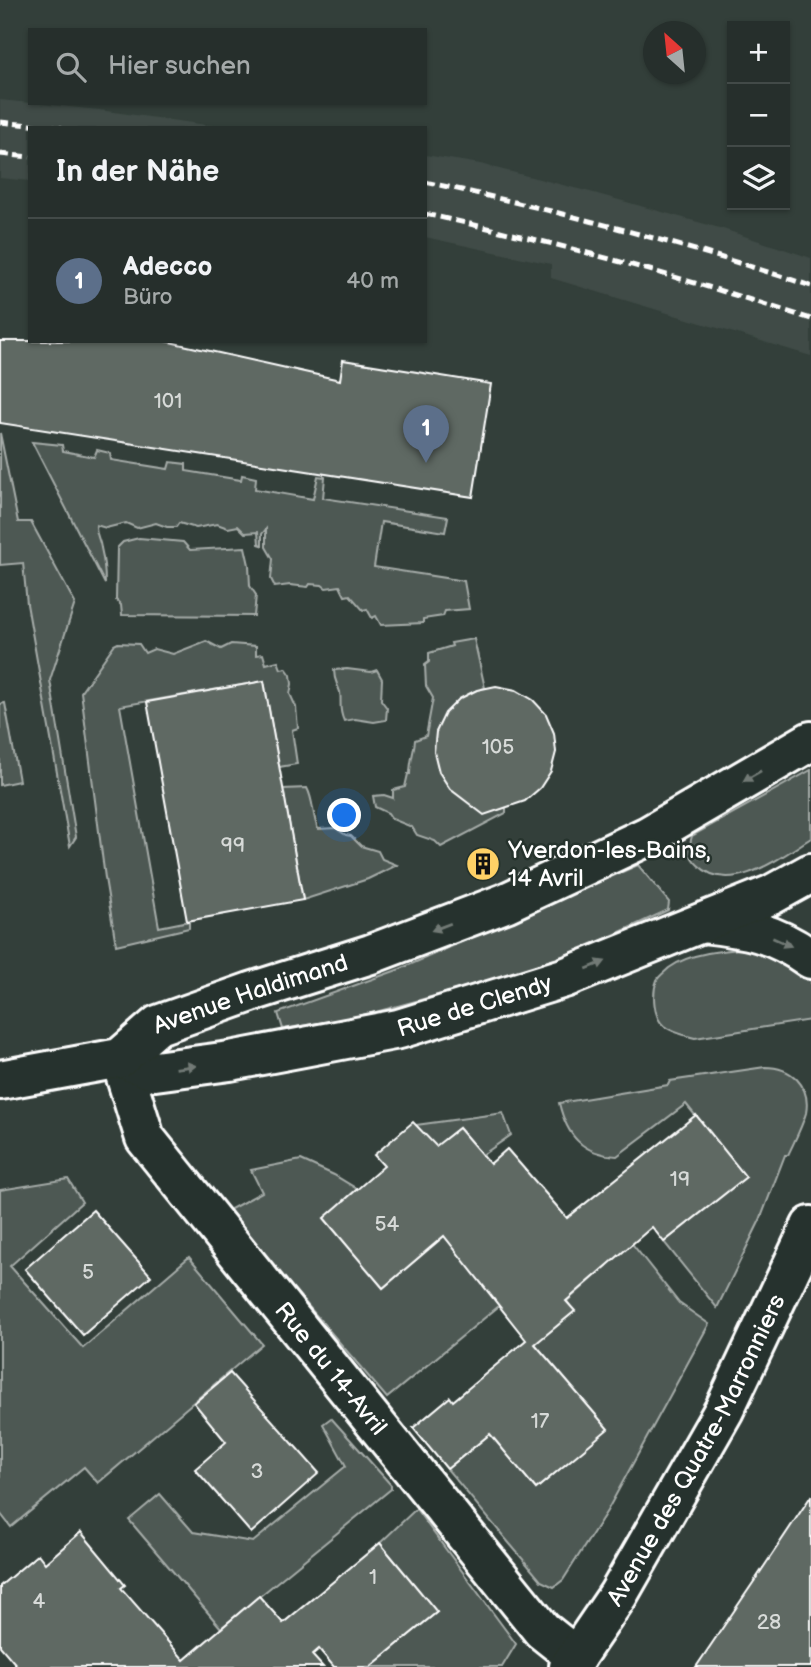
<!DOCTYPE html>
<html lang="de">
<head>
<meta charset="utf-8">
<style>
	:root { --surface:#262f2c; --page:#2e3734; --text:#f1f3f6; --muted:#a4a9a9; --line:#424a48; --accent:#ffd166 }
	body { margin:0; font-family:"Balsamiq Sans",sans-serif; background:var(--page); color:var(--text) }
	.controls { position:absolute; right:21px; top:21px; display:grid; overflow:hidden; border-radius:0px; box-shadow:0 2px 5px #0004 }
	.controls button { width:63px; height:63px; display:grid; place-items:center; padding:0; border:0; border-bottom:2px solid var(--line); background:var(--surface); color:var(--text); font:35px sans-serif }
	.compass { position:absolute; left:643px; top:21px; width:63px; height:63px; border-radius:50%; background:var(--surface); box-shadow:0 2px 5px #0004; rotate:333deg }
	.you { position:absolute; left:345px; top:816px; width:24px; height:24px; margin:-18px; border:5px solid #fff; border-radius:50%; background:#1a73e8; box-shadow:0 0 0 10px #1a73e833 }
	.badge { display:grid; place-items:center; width:46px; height:46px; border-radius:50%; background:var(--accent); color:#fff; font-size:23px; font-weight:700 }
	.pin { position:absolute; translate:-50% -58px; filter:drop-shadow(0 2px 4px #0008) }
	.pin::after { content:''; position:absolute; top:37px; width:24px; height:21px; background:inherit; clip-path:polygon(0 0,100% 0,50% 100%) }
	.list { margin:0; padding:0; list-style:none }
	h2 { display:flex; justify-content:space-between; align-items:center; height:91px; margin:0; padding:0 28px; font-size:30px }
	h2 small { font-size:23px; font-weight:400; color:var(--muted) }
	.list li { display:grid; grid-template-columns:46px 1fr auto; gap:21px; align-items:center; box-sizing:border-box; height:126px; padding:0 28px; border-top:2px solid var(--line) }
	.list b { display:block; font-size:26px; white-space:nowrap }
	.list p { margin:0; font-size:23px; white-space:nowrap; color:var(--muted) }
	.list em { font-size:23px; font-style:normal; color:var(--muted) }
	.icon { flex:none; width:38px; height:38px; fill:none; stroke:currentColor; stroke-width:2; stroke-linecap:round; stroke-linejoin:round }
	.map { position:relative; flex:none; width:811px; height:1667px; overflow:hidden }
	.search { position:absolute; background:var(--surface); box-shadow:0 2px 5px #0004; left:28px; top:28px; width:399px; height:77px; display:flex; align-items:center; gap:18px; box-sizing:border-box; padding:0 24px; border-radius:0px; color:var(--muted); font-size:26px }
	.panel { position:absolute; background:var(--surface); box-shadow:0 2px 5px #0004; left:28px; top:126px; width:399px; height:217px; border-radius:0px }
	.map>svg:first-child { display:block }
	.built { fill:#404c47 }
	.green { fill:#4d5853; stroke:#a6aca9; stroke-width:2 }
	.building { fill:#5f6964; stroke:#fff; stroke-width:2 }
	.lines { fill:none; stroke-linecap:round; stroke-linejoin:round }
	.minor-casing { stroke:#fff; stroke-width:44 }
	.tertiary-casing { stroke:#fff; stroke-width:44 }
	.secondary-casing { stroke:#fff; stroke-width:44 }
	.minor { stroke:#26332d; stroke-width:38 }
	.tertiary { stroke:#26332d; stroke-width:38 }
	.secondary { stroke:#26332d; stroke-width:38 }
	.rail { stroke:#fff; stroke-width:5; stroke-dasharray:10 5; stroke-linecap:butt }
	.oneway { fill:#727a76 }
	.labels { text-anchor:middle; stroke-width:5; stroke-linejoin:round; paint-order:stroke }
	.number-label { font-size:21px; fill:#d7dad8 }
	.poi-label { font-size:24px; fill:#fff; stroke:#26332d; text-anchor:start }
	.street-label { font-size:24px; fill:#fff; stroke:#26332d }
</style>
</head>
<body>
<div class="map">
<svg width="811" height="1667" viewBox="0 0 811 1667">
	<rect width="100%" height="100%" fill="#333f3a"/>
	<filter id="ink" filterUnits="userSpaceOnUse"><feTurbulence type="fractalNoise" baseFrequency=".0143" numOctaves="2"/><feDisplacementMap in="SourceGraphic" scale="14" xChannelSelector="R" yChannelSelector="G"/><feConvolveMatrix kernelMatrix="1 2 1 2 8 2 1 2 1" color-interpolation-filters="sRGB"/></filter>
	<g filter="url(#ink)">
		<g class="built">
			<polygon points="0,100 99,110 228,128 30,128 30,181 0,178"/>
			<polygon points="425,155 480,164 594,193 723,229 811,258 811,356 551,278 551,264 425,237"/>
		</g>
		<g class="green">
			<polygon points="0,433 18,522 31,522 75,603 50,680 76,837 70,846 27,604 23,563 0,565"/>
			<path d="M32,442L62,445L63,451L94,457L97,450L110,453L111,460L168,469L170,462L186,464V471L241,480L242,475L256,478L255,489L313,499L318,476L325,477L323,498L448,517L445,532L381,522L374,567L464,581L469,609L445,611L443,616L423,619V623L381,625L376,616L372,618L367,609L363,610L350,595L345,596L340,586L326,588L322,585L310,584L308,587L290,585L275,587L271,579L273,559L266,547V529L262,534V545L259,544L258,532L245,533L238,526L228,528L217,524L196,528L179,523L176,527H167L156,523L137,528L126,523L106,528L96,525C95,534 100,539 101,548C104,560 105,572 105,584Z"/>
			<polygon points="139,538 183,542 190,550 245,547 249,565 250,586 256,595 254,616 122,615 121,605 116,600 117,548 123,542"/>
			<path d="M474,639L485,688C459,694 447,709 436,732L506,807V813L441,847L435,841L417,835L412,827L392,819L388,813L375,807L373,796L384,795L393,798V790L405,787L408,774H410C410,761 414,752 415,740L426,736L433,698L426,686L425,665L429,662V653L452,646L451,643Z"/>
			<polygon points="206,641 221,649 231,644 256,646 256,655 263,654 266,664 278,661 281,669 286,668 291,675 292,684 290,694 296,707 298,728 292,730 297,764 279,767 264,681 120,706 159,927 189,921 189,928 116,945 105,878 81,692 114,645 118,643 139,644 145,653 154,649 173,654"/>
			<path d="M347,669L371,672L377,670L382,679L381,700L387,708L386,720L374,722L355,719L344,721C338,708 342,704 340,692C337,683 334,681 334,670Z"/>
			<polygon points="5,703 19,781 0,785 0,704"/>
			<path d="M811,770V838C781,857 730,897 698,865C688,856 688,848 692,836Z"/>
			<path d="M307,788C314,801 312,815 318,829L335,828L346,835L351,836L361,846L378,851L382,859L397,865L368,879L303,900L283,789Z"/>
			<polygon points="638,865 669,902 668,910 570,955 504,977 361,1016 283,1029 278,1013 400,969"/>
			<path d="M754,948L811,977V1020L695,1038C684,1035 673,1033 664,1026C653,1017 652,993 657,980C659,976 666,971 669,968C691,952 727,950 754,948Z"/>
			<path d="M765,1067C791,1067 811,1085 806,1113C802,1127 794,1142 788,1155H785L760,1220L717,1308L664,1242L745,1177L686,1104L617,1156C582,1154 567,1136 559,1103L668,1085L670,1081Z"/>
			<polygon points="503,1113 511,1135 478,1158 471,1142 459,1128 445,1139 446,1160 416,1125"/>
			<polygon points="301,1160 334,1175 357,1189 324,1218 383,1288 450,1231 499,1306 387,1398 227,1211 262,1192 251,1170"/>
			<polygon points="68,1179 82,1202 10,1266 83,1348 189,1257 262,1344 98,1483 84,1467 11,1527 0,1513 0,1190"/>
			<polygon points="622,1231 679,1303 709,1324 607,1511 563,1580 554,1587 541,1581 447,1469 490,1434 536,1489 607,1429 535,1344 574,1312 567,1301 607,1266"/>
			<polygon points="331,1418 391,1485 391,1489 221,1628 129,1520 160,1494 193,1532 253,1542 346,1466 323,1424"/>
			<polygon points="416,1509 516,1644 502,1667 370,1667 437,1612 380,1543"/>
		</g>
		<g class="building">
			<polygon points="0,341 165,341 340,380 343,360 491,384 473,497 0,423"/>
			<polygon points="264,681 303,900 187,921 147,702"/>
			<polygon points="496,686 516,690 533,700 546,714 554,733 556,752 551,771 540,788 525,801 484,815 450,789 439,772 434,752 436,732 445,713 459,699 477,690"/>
			<polygon points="696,1115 746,1177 664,1242 652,1227 566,1301 575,1311 535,1344 608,1429 536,1489 490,1434 447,1469 413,1428 450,1397 453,1401 526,1340 444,1236 383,1288 324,1218 384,1166 374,1155 413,1122 436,1146 459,1128 490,1164 507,1149 567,1218"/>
			<polygon points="93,1210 151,1276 83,1335 25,1269"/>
			<polygon points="230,1373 319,1473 251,1533 195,1469 226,1442 194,1403"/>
			<polygon points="811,1496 811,1667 696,1667 757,1577"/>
			<polygon points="81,1532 125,1585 121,1588 184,1660 259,1596 283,1623 380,1543 437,1612 370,1667 334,1667 319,1649 312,1655 323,1667 18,1667 0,1646 0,1586 38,1554 45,1563"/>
		</g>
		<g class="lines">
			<g class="minor-casing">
				<g id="minor">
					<path id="s1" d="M120,1058L145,1138L542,1630L576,1657"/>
				</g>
			</g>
			<g class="tertiary-casing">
				<g id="tertiary">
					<path d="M702,923C748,928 773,932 811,959"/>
					<path id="s2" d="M569,1667L618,1595L724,1410L811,1226"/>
				</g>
			</g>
			<g class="secondary-casing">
				<g id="secondary">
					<path id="s3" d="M120,1058L155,1071L230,1061L399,1029L564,978L771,895L811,873"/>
					<path id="s4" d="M0,1080L120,1058L158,1025L251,992L371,954L505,903L648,836L811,741"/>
				</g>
			</g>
			<use href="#minor" class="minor"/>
			<use href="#tertiary" class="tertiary"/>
			<use href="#secondary" class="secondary"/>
			<g class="rail">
				<polyline points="0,122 62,128"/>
				<polyline points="0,154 30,157"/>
				<path d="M425,182C556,210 684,244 811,286"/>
				<path d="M425,214C556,242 684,278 811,319"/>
			</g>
		</g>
		<defs><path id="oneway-solid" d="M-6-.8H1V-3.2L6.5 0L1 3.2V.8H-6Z" transform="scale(1.75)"/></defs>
		<g class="oneway">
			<use href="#oneway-solid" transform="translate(752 776) rotate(150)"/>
			<use href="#oneway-solid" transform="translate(441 927) rotate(159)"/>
			<use href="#oneway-solid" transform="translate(782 942) rotate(24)"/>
			<use href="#oneway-solid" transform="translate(596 965) rotate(-22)"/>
			<use href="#oneway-solid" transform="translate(186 1067) rotate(-8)"/>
		</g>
	</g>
	<defs>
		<g id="building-disc" transform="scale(1.75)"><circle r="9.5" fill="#ffd166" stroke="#26332d"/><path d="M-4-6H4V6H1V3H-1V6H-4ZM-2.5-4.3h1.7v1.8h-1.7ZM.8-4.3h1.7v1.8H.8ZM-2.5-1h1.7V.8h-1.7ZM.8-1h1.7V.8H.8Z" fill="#111"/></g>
	</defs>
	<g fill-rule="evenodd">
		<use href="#building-disc" x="483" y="864"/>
	</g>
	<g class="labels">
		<g class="number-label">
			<text x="168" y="408">101</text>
			<text x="498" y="754">105</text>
			<text x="233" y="852">99</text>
			<text x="680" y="1186">19</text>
			<text x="387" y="1231">54</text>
			<text x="88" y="1279">5</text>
			<text x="540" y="1428">17</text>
			<text x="257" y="1478">3</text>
			<text x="373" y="1584">1</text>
			<text x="39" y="1608">4</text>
			<text x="769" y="1629">28</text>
		</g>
		<g class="poi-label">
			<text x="508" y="858">Yverdon-les-Bains,<tspan x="508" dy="28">14 Avril</tspan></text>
		</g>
		<g class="street-label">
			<text dy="8" stroke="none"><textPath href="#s4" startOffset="270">Avenue Haldimand</textPath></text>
			<text dy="8" stroke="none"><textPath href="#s3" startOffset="364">Rue de Clendy</textPath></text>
			<text dy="8" stroke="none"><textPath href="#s1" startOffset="380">Rue du 14-Avril</textPath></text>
			<text dy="8" stroke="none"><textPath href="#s2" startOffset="252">Avenue des Quatre-Marronniers</textPath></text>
		</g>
	</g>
</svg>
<div class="controls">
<button>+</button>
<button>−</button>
<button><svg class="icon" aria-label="layers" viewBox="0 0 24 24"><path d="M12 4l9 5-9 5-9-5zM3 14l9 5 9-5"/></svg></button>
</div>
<svg class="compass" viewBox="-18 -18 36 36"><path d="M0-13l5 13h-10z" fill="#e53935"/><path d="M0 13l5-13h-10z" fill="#a4a9a9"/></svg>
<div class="you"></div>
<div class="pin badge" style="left:426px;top:463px;background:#5c6f8a">1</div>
<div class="search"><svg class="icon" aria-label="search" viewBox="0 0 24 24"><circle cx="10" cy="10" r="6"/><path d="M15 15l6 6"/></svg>Hier suchen</div>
<section class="panel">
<h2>In der Nähe<small></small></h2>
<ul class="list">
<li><span class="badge" style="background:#5c6f8a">1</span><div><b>Adecco</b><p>Büro</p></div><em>40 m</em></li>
</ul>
</section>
</div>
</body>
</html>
